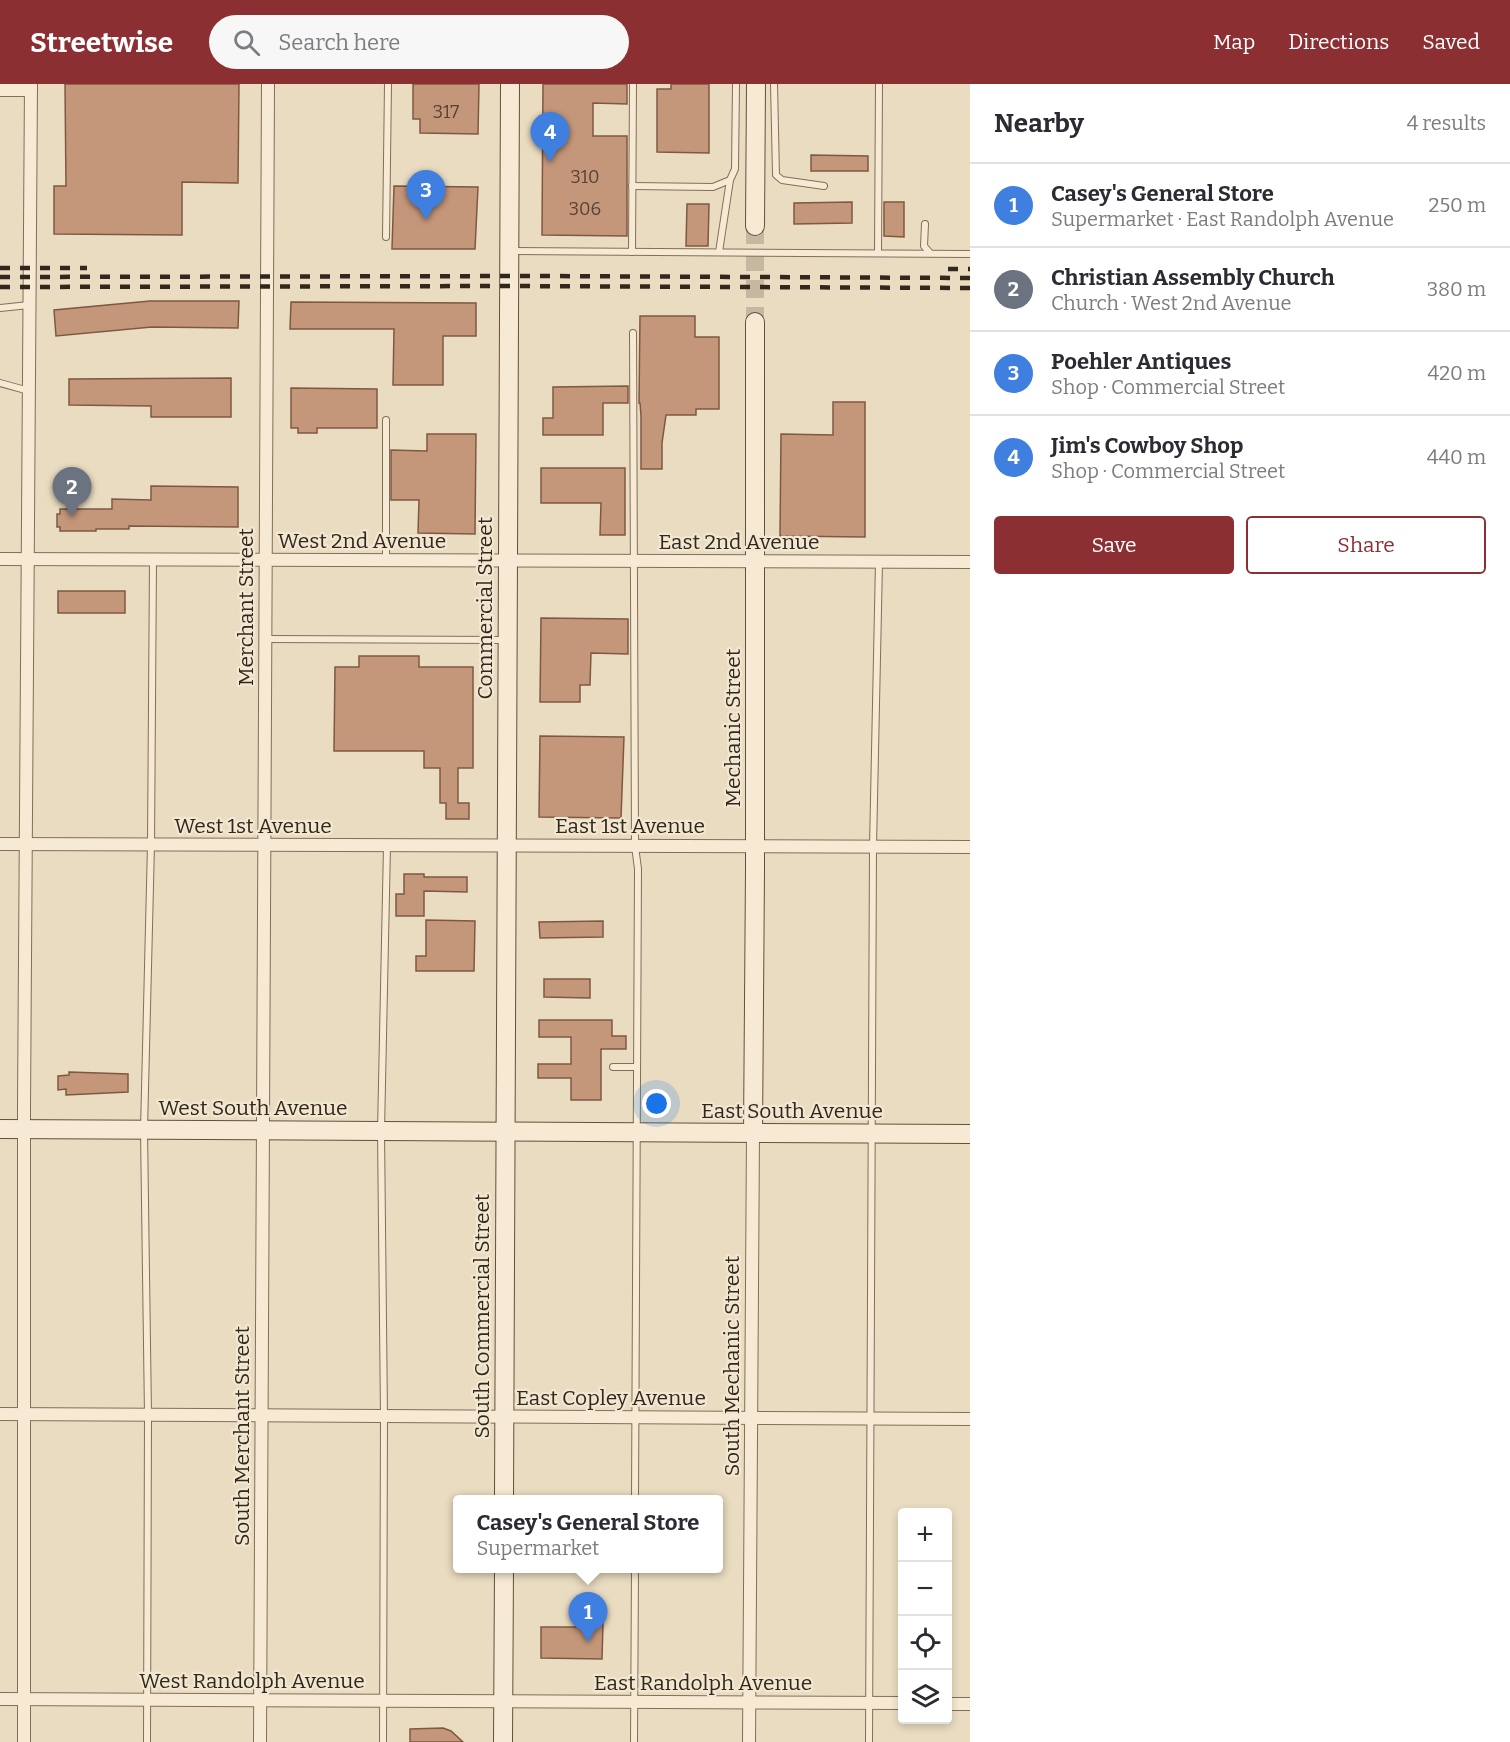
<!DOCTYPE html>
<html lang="en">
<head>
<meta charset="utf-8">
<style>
	:root { --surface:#fff; --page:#f7f7f7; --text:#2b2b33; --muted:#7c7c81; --line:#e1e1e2; --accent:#8c2f33 }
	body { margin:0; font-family:Bitter,serif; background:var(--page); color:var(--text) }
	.controls { position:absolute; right:18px; bottom:18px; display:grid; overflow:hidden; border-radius:6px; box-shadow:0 3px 9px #0003 }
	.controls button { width:54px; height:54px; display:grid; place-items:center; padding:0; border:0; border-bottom:2px solid var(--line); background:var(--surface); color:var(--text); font:30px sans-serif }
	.you { position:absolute; left:657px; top:1020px; width:21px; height:21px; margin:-15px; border:4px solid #fff; border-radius:50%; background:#1a73e8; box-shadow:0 0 0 9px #1a73e833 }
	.badge { display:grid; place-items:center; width:39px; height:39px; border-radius:50%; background:var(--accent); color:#fff; font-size:20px; font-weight:700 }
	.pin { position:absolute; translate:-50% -50px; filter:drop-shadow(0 2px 3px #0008) }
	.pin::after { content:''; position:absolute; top:32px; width:21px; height:18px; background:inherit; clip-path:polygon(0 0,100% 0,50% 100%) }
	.popup { position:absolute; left:453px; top:1411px; width:270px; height:78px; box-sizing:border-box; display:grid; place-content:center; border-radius:6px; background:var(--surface); filter:drop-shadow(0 2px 4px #0005); font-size:20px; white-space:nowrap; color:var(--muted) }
	.popup b { font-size:22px; color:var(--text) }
	.popup::after { content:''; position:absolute; left:50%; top:100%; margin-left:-12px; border:12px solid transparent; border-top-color:var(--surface) }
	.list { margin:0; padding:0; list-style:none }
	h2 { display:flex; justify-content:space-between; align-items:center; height:78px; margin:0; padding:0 24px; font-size:26px }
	h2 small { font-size:20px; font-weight:400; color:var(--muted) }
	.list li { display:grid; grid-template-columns:39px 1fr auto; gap:18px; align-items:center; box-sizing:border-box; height:84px; padding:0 24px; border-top:2px solid var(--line) }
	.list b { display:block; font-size:22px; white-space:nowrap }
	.list p { margin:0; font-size:20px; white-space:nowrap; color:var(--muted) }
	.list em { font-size:20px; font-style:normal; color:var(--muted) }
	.actions { display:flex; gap:12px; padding:18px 24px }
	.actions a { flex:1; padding:14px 0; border:2px solid var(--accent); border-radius:6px; text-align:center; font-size:21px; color:var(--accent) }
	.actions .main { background:var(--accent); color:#fff }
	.icon { flex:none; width:33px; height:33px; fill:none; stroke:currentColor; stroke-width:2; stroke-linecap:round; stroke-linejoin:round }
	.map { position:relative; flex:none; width:970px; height:1658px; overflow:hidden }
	header { display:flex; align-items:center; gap:36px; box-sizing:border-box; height:84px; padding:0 30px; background:var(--accent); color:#fff }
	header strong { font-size:28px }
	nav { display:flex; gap:33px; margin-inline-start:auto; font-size:21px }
	.search { width:420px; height:54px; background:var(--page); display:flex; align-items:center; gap:15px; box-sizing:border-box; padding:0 21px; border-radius:33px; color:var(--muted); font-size:22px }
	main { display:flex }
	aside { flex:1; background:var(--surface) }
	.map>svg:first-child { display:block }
	.building { fill:#c5977a; stroke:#7f5842; stroke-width:1.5 }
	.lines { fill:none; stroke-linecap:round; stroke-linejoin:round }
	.secondary-tunnel { stroke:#c5b8a0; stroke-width:18; stroke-dasharray:18 9; stroke-linecap:butt }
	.lane-casing { stroke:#826e5a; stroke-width:8 }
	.street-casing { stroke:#826e5a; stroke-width:14 }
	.secondary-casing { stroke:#644f3e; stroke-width:20 }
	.lane { stroke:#f6ead4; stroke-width:6 }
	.street { stroke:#f6ead4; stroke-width:12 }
	.secondary { stroke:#f6ead4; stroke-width:18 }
	.rail { stroke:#33271d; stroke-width:4.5; stroke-dasharray:10 10; stroke-linecap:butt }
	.labels { text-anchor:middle; stroke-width:4.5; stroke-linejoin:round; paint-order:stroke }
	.number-label { font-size:18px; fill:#584334 }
	.street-label { font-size:21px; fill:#33271d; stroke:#f2e7d0 }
</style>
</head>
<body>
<header>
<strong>Streetwise</strong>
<div class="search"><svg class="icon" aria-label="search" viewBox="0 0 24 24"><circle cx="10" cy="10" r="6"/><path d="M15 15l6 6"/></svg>Search here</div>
<nav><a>Map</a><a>Directions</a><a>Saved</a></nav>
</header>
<main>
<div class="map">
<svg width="970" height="1658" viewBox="0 0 970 1658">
	<rect width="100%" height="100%" fill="#eadcc1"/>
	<g class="building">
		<polygon points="65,0 239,0 238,99 182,98 182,151 54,150 54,102 66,102"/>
		<polygon points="413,0 479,0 478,50 420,49 420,35 413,35"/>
		<polygon points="543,0 627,0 627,20 593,19 593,52 627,52 627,152 542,151"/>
		<polygon points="671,0 709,0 709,69 657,68 657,5 671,5"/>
		<polygon points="811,71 868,72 868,87 811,87"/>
		<polygon points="394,102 478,103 475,165 392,165"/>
		<polygon points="852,118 852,139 794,140 794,119"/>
		<polygon points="884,118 904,118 904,153 884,152"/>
		<polygon points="687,120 709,120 708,162 686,162"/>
		<polygon points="150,217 239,217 238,244 152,243 56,252 54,226"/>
		<polygon points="291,218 476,219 476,252 443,252 443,301 393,301 394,245 290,245"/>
		<polygon points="640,232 695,232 695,253 719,253 719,325 696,325 696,331 666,331 662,359 662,385 641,385 641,332 640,319 639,319"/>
		<polygon points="231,294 231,333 151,333 151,322 69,321 69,295"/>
		<polygon points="628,302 628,319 603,319 603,351 543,351 543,334 553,334 553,303"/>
		<polygon points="291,304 377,305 377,344 317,344 317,349 298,349 298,344 291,344"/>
		<polygon points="833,318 865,318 865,453 780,452 781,350 833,351"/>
		<polygon points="427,350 476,350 475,450 418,449 419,416 391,416 391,366 427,367"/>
		<polygon points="541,384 625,384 625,451 600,451 601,419 541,419"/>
		<polygon points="151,402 238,403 238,443 129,442 129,445 96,445 96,447 60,447 60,443 57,443 57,430 60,430 60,425 112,425 112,415 151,416"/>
		<rect x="58" y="507" width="67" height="22"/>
		<polygon points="541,534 628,535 628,570 591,569 590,601 580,601 580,618 540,618"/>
		<polygon points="359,572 419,572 419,583 473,583 473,684 458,684 458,719 469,719 469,735 446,735 446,719 440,719 440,684 424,684 424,667 334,667 335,583 359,583"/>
		<polygon points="540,652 624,653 621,734 539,733"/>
		<polygon points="404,790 424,790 424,793 467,793 467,808 424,807 424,832 396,832 396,810 404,810"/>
		<polygon points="426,836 475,837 474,887 416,887 416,872 426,872"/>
		<polygon points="603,837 603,853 540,854 539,838"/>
		<polygon points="544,895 590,895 590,914 544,913"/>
		<polygon points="539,936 612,936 612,952 626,952 626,965 601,965 601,1016 571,1016 571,994 538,994 538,980 571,980 571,953 539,953"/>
		<polygon points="69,988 128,990 128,1008 66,1011 66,1005 58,1006 58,992 69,991"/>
		<polygon points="578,1538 603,1539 602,1575 541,1574 541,1543 578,1543"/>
		<polygon points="443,1644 451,1647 463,1658 410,1658 410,1645"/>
	</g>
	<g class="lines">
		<polyline class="secondary-tunnel" points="755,142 755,238"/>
		<g class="lane-casing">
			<g id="lane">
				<polyline points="774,0 776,91 782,96 824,102"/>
				<polyline points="632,102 713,103 730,96 735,85 736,0"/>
				<polyline points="925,140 924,162 930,169"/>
				<polyline points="386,153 388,0"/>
				<polyline points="512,167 970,170"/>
				<polyline points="632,168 633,0"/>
				<polyline points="719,168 730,96"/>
				<polyline points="878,169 879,0"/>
				<polyline points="0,224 29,221"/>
				<polyline points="633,249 635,762 638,785 635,1416"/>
				<polyline points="0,299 29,307"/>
				<polyline points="386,336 386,476"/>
				<polyline points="266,555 505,556"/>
				<polyline points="613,983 637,983"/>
				<polyline points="147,1658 148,1331 144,1046 151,761 153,476"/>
				<polyline points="383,1658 384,1332 381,1047 387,762"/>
				<polyline points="634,1658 635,1484"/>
				<polyline points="869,1658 873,763 879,478"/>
			</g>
		</g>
		<g class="street-casing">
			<g id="street">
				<polyline points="0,6 31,6"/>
				<polyline points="0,475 970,478"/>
				<polyline points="0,760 970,763"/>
				<polyline points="0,1330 970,1335"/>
				<polyline points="0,1615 902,1619"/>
				<polyline points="948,1620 970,1620"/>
				<polyline points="24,1658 24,1021 31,0"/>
				<polyline points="260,1658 268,0"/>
				<polyline points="749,1658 753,1050"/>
			</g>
		</g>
		<g class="secondary-casing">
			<g id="secondary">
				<polyline points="755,142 756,0"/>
				<polyline points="0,1045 970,1050"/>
				<polyline points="753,1050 755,785 755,238"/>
				<polyline points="504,1416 510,0"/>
				<polyline points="503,1658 504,1484"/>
			</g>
		</g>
		<use href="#lane" class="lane"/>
		<use href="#street" class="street"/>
		<use href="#secondary" class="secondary"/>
		<g class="rail">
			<polyline points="0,184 87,184"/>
			<polyline points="948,185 970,185"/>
			<polyline points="0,193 539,192 970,194"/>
			<polyline points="0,203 509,202 970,204"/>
		</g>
	</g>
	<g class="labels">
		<g class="number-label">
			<text x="446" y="34">317</text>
			<text x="585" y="99">310</text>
			<text x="585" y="131">306</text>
		</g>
		<g class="street-label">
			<text x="362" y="464">West 2nd Avenue</text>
			<text x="739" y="465">East 2nd Avenue</text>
			<text transform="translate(246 523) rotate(-90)" y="7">Merchant Street</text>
			<text transform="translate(485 524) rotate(-90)" y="7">Commercial Street</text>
			<text transform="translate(733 644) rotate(-90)" y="7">Mechanic Street</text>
			<text x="253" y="749">West 1st Avenue</text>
			<text x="630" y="749">East 1st Avenue</text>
			<text x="253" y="1031">West South Avenue</text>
			<text x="792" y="1034">East South Avenue</text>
			<text transform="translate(482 1232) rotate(-90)" y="7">South Commercial Street</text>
			<text transform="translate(732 1282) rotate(-90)" y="7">South Mechanic Street</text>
			<text x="611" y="1321">East Copley Avenue</text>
			<text transform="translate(242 1352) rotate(-90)" y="7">South Merchant Street</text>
			<text x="252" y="1604">West Randolph Avenue</text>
			<text x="703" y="1606">East Randolph Avenue</text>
		</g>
	</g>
</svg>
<div class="controls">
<button>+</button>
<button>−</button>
<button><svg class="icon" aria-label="locate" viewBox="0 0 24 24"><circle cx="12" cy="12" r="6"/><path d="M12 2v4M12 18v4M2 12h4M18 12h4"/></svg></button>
<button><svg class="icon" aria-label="layers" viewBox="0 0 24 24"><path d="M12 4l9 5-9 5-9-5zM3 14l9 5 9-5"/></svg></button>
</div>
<div class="you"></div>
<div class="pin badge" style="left:588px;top:1558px;background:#3f7fe0">1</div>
<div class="popup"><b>Casey's General Store</b>Supermarket</div>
<div class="pin badge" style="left:72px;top:433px;background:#6b7280">2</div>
<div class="pin badge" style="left:426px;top:136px;background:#3f7fe0">3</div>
<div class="pin badge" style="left:550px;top:78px;background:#3f7fe0">4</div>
</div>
<aside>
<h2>Nearby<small>4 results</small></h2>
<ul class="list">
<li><span class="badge" style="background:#3f7fe0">1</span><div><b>Casey's General Store</b><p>Supermarket · East Randolph Avenue</p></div><em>250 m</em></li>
<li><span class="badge" style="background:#6b7280">2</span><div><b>Christian Assembly Church</b><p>Church · West 2nd Avenue</p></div><em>380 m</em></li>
<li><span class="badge" style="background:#3f7fe0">3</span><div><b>Poehler Antiques</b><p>Shop · Commercial Street</p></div><em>420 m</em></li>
<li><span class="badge" style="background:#3f7fe0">4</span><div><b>Jim's Cowboy Shop</b><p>Shop · Commercial Street</p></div><em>440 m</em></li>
</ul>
<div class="actions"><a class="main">Save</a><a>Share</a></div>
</aside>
</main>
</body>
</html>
